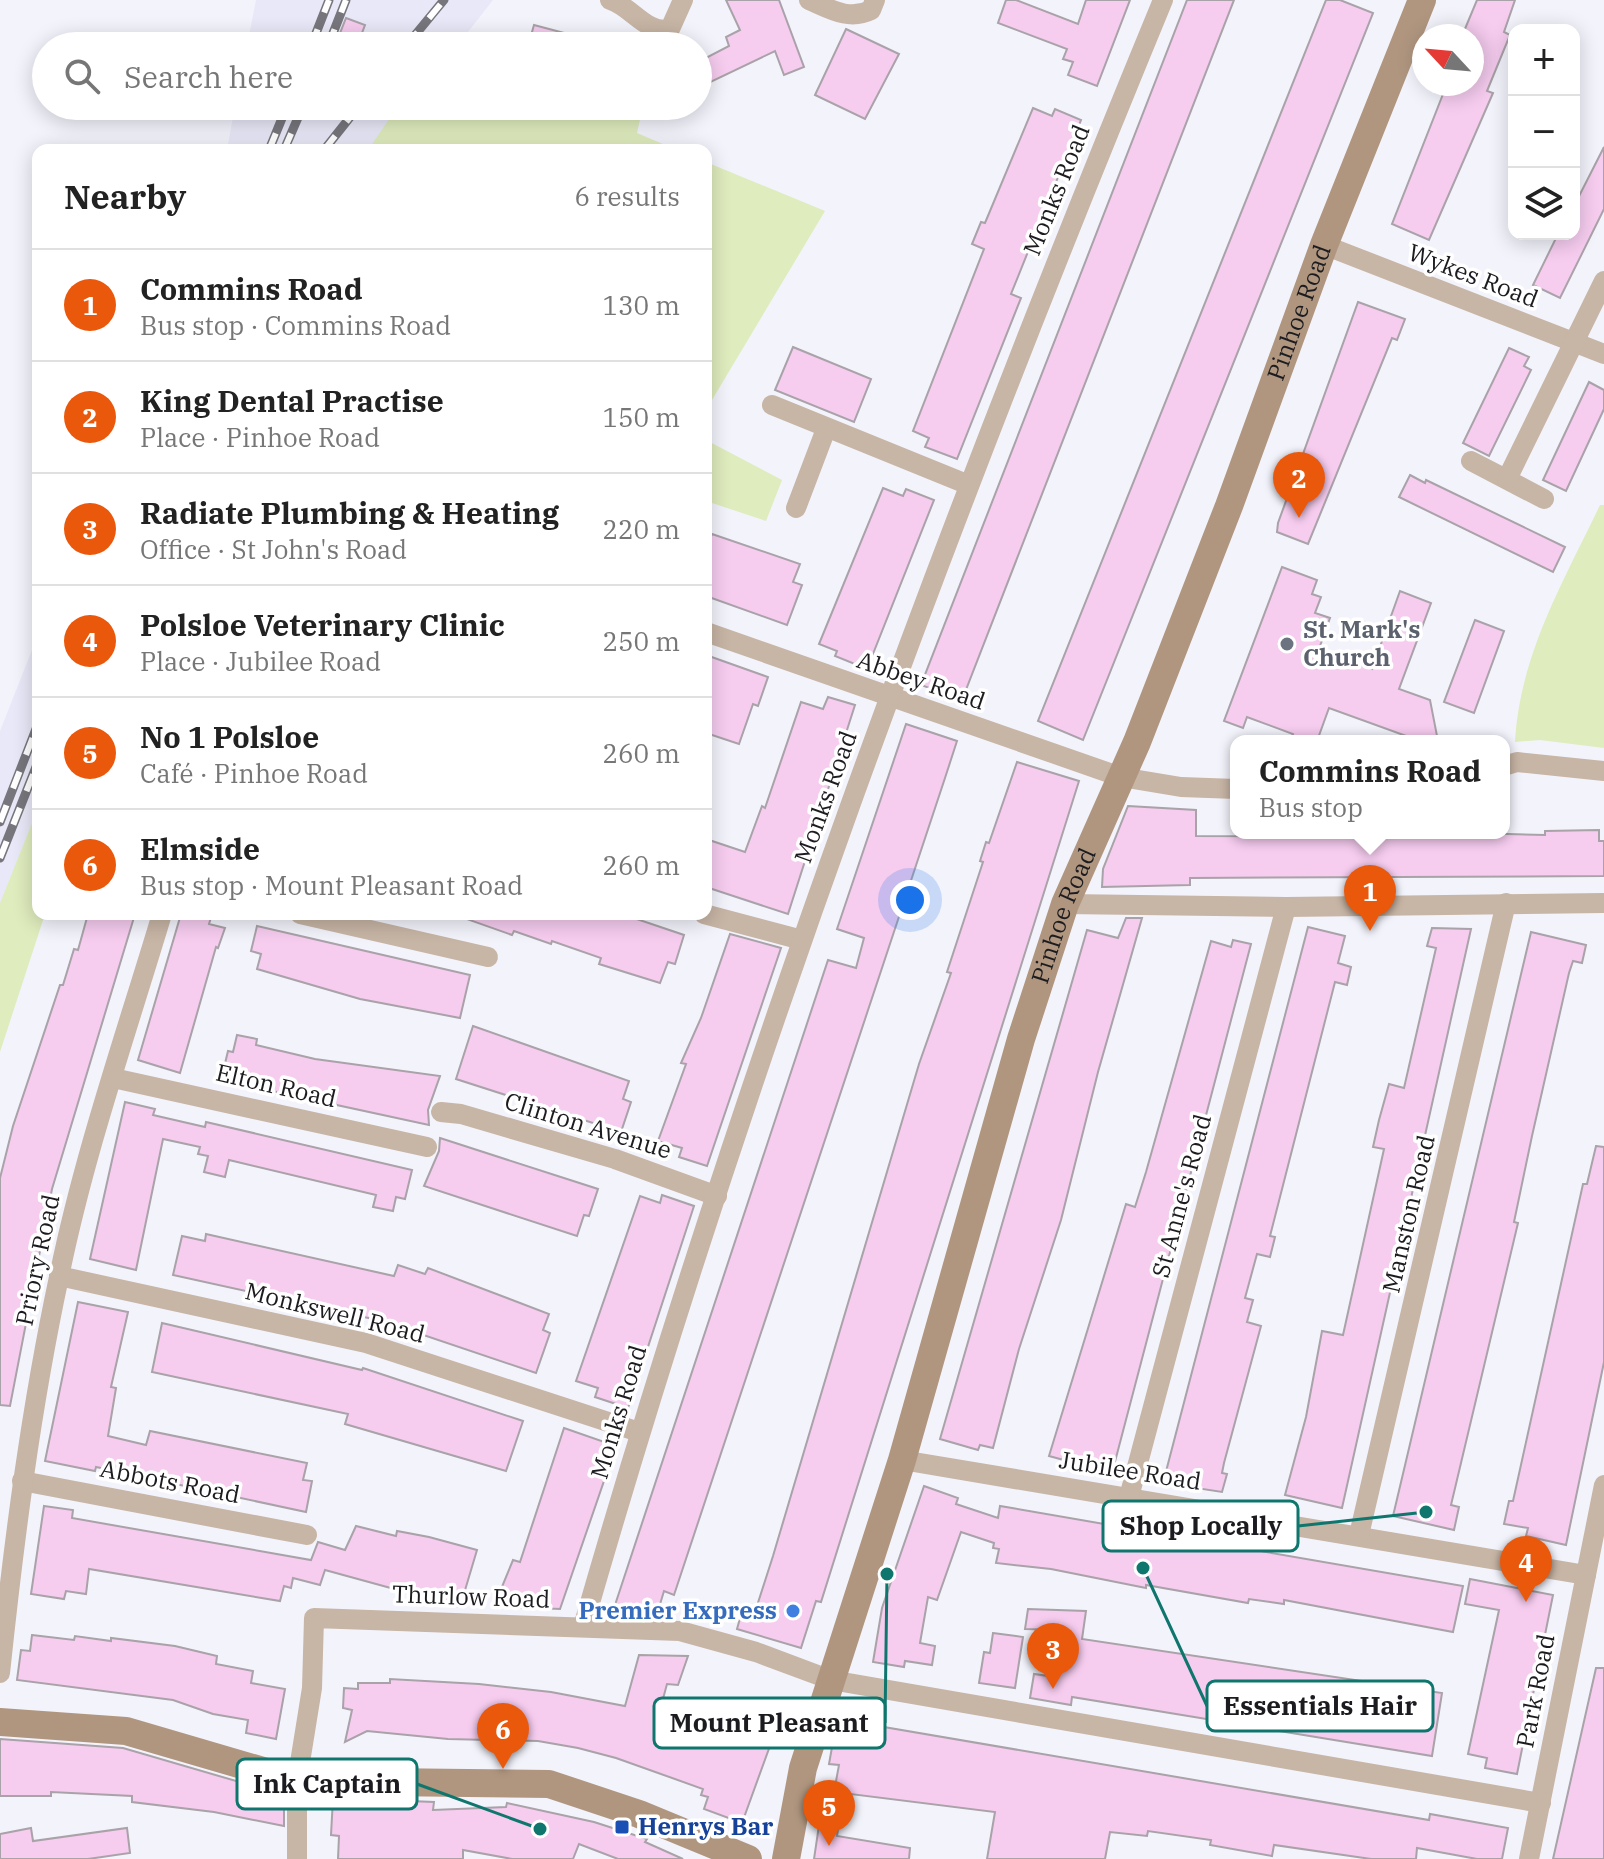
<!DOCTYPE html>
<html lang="en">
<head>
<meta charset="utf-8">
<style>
	:root { --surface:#fff; --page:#f6f6f6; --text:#222; --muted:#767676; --line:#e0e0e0; --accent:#ea580c }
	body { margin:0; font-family:"IBM Plex Serif",serif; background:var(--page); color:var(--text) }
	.controls { position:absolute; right:24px; top:24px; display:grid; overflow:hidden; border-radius:16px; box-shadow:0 4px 20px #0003 }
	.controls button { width:72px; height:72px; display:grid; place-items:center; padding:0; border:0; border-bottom:2px solid var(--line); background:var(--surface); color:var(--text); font:40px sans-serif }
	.compass { position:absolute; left:1412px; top:24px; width:72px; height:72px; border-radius:50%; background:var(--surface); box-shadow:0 4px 20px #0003; rotate:296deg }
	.you { position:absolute; left:910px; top:900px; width:28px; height:28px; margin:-20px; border:6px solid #fff; border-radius:50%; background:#1a73e8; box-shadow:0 0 0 12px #1a73e833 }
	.badge { display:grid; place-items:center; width:52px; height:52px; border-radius:50%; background:var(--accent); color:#fff; font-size:26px; font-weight:700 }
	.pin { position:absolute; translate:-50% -66px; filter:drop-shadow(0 2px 4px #0008) }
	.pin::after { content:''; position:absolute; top:42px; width:28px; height:24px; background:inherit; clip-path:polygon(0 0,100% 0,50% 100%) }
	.popup { position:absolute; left:1230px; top:735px; width:280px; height:104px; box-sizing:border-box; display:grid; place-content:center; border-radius:16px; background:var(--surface); filter:drop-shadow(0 2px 6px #0005); font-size:26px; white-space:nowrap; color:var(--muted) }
	.popup b { font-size:30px; color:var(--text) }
	.popup::after { content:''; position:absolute; left:50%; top:100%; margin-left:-16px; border:16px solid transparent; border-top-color:var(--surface) }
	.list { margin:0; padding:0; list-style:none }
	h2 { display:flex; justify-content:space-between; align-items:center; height:104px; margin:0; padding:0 32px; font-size:34px }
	h2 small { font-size:26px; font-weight:400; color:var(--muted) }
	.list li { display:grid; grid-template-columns:52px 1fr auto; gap:24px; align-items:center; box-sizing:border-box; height:112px; padding:0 32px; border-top:2px solid var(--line) }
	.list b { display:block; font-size:30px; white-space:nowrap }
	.list p { margin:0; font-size:26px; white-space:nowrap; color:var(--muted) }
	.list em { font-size:26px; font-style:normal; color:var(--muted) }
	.icon { flex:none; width:44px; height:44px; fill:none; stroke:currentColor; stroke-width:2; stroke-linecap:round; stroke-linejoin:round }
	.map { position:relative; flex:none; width:1604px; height:1859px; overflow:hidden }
	.search { position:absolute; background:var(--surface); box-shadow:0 4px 20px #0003; left:32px; top:32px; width:680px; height:88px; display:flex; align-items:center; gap:20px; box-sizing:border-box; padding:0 28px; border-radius:44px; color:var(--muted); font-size:30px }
	.panel { position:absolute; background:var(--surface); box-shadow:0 4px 20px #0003; left:32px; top:144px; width:680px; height:776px; border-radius:16px }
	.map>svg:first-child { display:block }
	.built { fill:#e8e8f8 }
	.green { fill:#dfecbd }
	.building { fill:#f6ccef; stroke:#a9a2a8; stroke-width:2 }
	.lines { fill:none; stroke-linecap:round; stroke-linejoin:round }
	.street { stroke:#c7b5a5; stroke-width:20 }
	.secondary { stroke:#b0967f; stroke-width:28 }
	.rail-casing { stroke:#76767c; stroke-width:9 }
	.rail { stroke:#fff; stroke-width:6; stroke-dasharray:18; stroke-linecap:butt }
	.worship-dot { fill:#6b7280; stroke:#fff; stroke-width:3 }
	.shop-dot { fill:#3f7fe0; stroke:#fff; stroke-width:3 }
	.transit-dot { fill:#1a4fb4; stroke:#fff; stroke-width:3 }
	.labels { text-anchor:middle; stroke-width:7; stroke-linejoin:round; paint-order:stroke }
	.street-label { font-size:24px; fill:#1c1c20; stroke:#fff }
	.worship-label { font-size:24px; font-weight:bold; fill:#5b616d; stroke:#fff; text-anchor:start }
	.shop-label { font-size:24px; font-weight:bold; fill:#366cbe; stroke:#fff; text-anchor:end }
	.transit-label { font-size:24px; font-weight:bold; fill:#164399; stroke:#fff; text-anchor:start }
	.leader { fill:none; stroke:#0f766e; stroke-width:3 }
	.callout-dot { fill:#0f766e; stroke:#fff; stroke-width:3 }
	.callout { fill:#fff; stroke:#0f766e; stroke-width:3 }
	.callout-label { font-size:26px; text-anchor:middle; font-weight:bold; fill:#1c1c20 }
</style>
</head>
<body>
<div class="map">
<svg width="1604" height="1859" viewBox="0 0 1604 1859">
	<rect width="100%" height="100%" fill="#f3f3fc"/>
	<g class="built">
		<polygon points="256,0 493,0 457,46 247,46"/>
		<polygon points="235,106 410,106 375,150 227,150"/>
		<polygon points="38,635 38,808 0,903 0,731"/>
	</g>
	<g class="green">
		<polygon points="398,106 643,106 637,133 677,150 368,150"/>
		<polygon points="706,162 825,211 706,410"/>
		<polygon points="706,440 782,480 766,521 706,501"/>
		<path d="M1600,505H1604V748L1540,740L1515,742C1520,654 1563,583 1600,505Z"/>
		<polygon points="38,808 38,914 45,914 0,1052 0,903"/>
	</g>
	<g class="building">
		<polygon points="726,0 779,0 804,67 784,75 775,51 698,88 698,62 729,46 726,37 740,30"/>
		<polygon points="1006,0 1016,0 1078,24 1086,0 1130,0 1097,86 1068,75 1073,62 1063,59 1067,49 998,23"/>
		<polygon points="1187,0 1234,0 962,700 921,685"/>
		<polygon points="1326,0 1340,0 1373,13 1083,740 1038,721"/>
		<polygon points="1477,0 1515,0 1504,32 1510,35 1487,91 1493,93 1429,240 1392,224 1447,84 1472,84 1472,36 1462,36"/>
		<polygon points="346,18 365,25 357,46 335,46"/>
		<polygon points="534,25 587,39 587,46 528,46"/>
		<polygon points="846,29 899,54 865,119 815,95"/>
		<polygon points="1033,108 1052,116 1055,109 1081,120 1011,294 1021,298 957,459 925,447 929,438 913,431 984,249 972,244 981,222 985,223"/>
		<polygon points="1604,147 1604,209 1560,298 1533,285 1558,234 1574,234 1574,206"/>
		<polygon points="1358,302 1405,319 1397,340 1392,338 1308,544 1277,532 1278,523"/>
		<polygon points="793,347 871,379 854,422 775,390"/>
		<polygon points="1509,348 1529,357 1524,366 1531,370 1489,456 1463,443"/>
		<polygon points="1589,382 1604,390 1604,409 1566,491 1543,480"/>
		<polygon points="1410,475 1425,483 1426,480 1565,547 1553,572 1399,497"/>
		<polygon points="883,488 903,496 906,489 934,500 867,669 835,656 837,651 819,644"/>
		<polygon points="712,534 800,564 793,582 802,585 787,625 706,596 706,550"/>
		<polygon points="1282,567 1317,580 1312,594 1321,597 1315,613 1330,618 1319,649 1372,669 1400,591 1431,603 1399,689 1430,700 1438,741 1420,741 1329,708 1317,741 1290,741 1293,734 1247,717 1243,728 1224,721"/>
		<polygon points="1475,620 1504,631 1474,713 1444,702"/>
		<polygon points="706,655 768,677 758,706 753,704 739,744 706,733"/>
		<polygon points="828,697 855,705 788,914 706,887 706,839 745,852 762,806 765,808 801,702 823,709"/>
		<polygon points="906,724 957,741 945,778 674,1595 664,1591 658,1611 614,1608 828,960 856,968 864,938 837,929"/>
		<polygon points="1017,762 1079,781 821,1602 816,1601 801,1648 737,1629 742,1611 754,1615 773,1556 919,1064 951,973 947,972 983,862 980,861 986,842 989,843"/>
		<polygon points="1128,806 1196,810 1196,836 1471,837 1471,833 1545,835 1545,831 1599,830 1599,841 1604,841 1604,876 1190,878 1190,885 1102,887 1103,869"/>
		<polygon points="88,914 135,914 52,1189 10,1406 0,1405 0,1178 13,1126 60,985 63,985 74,949 78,950"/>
		<polygon points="181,914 212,914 209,924 225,928 218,948 216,947 180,1073 138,1060"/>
		<polygon points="462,914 622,914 684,935 675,964 668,962 660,983 599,964 601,958 552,941 551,944 514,931 512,935 461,917"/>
		<polygon points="1126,918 1142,918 1098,1072 1061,1220 1019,1349 993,1448 980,1445 978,1450 940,1439 1087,930 1118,938"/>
		<polygon points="257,926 470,975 460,1018 360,999 257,969 261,954 251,951"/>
		<polygon points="1308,927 1345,936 1338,963 1351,967 1347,985 1335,982 1270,1236 1275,1237 1270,1257 1257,1254 1245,1298 1253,1300 1247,1322 1261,1326 1224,1463 1222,1473 1227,1474 1222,1492 1163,1483"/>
		<polygon points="1432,928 1471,929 1342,1508 1285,1495 1306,1417 1322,1331 1343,1335 1384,1149 1373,1147 1379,1120 1389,1084 1404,1088 1436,948 1427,946"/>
		<polygon points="1531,932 1586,945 1582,963 1573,961 1569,973 1532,1136 1514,1222 1518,1223 1451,1505 1459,1507 1454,1530 1393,1516"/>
		<polygon points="730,934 781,948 707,1166 679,1157 682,1148 658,1141 686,1064 681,1063 701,1018"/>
		<polygon points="1233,940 1251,944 1112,1473 1049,1456 1126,1204 1135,1207 1146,1172 1211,941 1231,947"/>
		<polygon points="473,1026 629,1081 623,1099 631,1102 621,1132 456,1079"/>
		<polygon points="237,1035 257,1039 256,1045 315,1059 440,1076 428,1110 429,1125 221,1080 228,1051 233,1052"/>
		<polygon points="125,1102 155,1109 153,1115 205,1127 206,1122 412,1170 405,1199 396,1197 393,1211 373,1207 376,1195 229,1160 225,1177 204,1172 208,1156 198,1154 200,1147 163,1139 136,1270 90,1259"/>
		<polygon points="440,1138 598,1189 589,1216 584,1215 577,1236 424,1186 439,1151"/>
		<polygon points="1596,1146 1604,1147 1604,1362 1566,1545 1526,1536 1528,1528 1504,1524 1509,1501 1513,1501 1583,1184 1587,1184"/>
		<polygon points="662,1195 694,1206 628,1408 595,1397 598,1388 576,1381 640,1196 660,1203"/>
		<polygon points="206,1234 394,1276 398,1265 425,1274 428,1268 549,1314 543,1330 550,1333 536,1373 382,1321 173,1275 182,1236 205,1241"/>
		<polygon points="78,1302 128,1312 111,1387 116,1388 108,1436 146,1445 150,1431 307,1463 303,1480 312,1481 306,1512 96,1467 95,1471 45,1461"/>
		<polygon points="162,1323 362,1370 363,1368 523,1421 506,1471 345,1424 348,1414 152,1372"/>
		<polygon points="564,1428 616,1446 560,1609 494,1606 513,1560 520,1562"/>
		<polygon points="924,1486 958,1498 956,1504 998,1518 1000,1506 1463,1586 1453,1632 1284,1600 1284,1604 1249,1599 1248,1603 1146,1585 1146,1588 1051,1569 996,1563 999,1549 993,1548 994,1543 961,1532 937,1600 928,1597 920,1643 935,1646 932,1665 905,1661 904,1667 873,1662 882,1608"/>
		<polygon points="44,1506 73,1510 72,1518 311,1560 318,1542 345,1550 356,1526 396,1536 397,1531 429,1537 477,1550 460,1607 325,1570 320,1585 293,1578 291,1588 284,1586 280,1601 89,1569 86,1594 66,1591 64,1599 31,1594"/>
		<polygon points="1470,1579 1553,1595 1517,1774 1485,1768 1487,1758 1468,1754 1499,1610 1465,1604"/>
		<polygon points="1028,1609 1086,1611 1082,1639 1442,1693 1432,1756 1072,1697 1071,1705 1030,1698 1034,1674 1055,1677 1063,1630 1025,1629"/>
		<polygon points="993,1633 1023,1637 1015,1688 979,1683 984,1652 990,1653"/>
		<polygon points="32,1635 74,1640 75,1636 111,1641 111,1638 175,1646 217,1656 216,1664 253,1671 251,1683 285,1689 276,1739 246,1733 248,1720 213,1714 173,1700 17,1680 21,1650 30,1651"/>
		<polygon points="639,1655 688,1656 678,1685 667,1684 657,1721 718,1743 724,1726 771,1743 742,1823 704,1809 708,1797 701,1795 703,1789 616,1758 578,1748 538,1741 448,1739 367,1731 345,1742 352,1710 343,1708 344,1688 358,1689 358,1683 390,1683 390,1679 479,1684 551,1692 625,1706"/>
		<polygon points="1596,1668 1604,1668 1604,1859 1553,1859"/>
		<polygon points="837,1719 1429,1820 1430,1814 1508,1828 1502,1859 1477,1859 1417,1848 1416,1859 1371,1859 1274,1845 1272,1856 1210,1845 1211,1840 1148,1831 1147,1836 1110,1832 1105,1859 987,1859 995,1812 834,1792 839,1765 829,1764"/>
		<polygon points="0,1739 123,1748 284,1795 284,1826 214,1812 132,1802 132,1796 51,1792 51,1796 0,1796"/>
		<polygon points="333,1798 434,1802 433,1810 506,1807 507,1803 594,1822 647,1839 645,1842 683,1859 618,1859 579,1844 573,1859 512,1859 463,1850 463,1859 338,1859 339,1836 331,1835"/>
		<polygon points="821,1812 840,1815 837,1836 910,1848 909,1859 814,1859"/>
		<polygon points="31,1828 33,1841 127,1828 130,1853 88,1859 0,1859 0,1834"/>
	</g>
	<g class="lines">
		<g class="street">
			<path d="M610,0C631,6 647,35 670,29L683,0"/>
			<path d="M809,0C830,9 849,21 871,10L875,0"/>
			<polyline points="1324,245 1604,354"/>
			<polyline points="772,405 969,485"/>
			<polyline points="1471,461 1544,499"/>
			<polyline points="1507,479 1604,281"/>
			<polyline points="796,508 826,429"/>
			<polyline points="706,632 1121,777 1181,787 1236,789"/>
			<polyline points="1504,766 1517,762 1604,771"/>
			<polyline points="1065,904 1286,907 1604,903"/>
			<polyline points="300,914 488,957"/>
			<polyline points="704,914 802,940"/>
			<polyline points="113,1078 427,1147"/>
			<polyline points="441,1112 461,1114 615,1159 717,1196"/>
			<polyline points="59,1276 366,1343 639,1432"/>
			<polyline points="902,1460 1586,1575"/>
			<polyline points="22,1481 307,1535"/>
			<polyline points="1129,1497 1286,907"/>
			<polyline points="1359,1535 1506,903"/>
			<path d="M583,1627C742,1073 943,533 1163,0"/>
			<path d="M0,1673C14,1540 31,1408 59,1277C84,1154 126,1034 162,914"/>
			<polyline points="297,1859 297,1781 312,1688 314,1618 680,1631 756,1652 831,1680 1541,1803"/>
			<polyline points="1529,1859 1604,1485"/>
		</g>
		<g class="secondary">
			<polyline points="0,1722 126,1731 297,1781 549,1784 639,1814 748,1859"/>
			<path id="s1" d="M786,1859L803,1768L902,1460L1021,1039L1065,904L1137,742L1229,506L1324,245L1422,0"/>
		</g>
		<g class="rail-casing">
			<g id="rail">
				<polyline points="311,46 329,0"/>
				<polyline points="328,46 346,0"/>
				<polyline points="406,46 444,0"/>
				<polyline points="269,150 287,106"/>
				<polyline points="284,150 303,106"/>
				<polyline points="324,150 359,106"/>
				<polyline points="0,822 38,724"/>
				<polyline points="0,858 38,762"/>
			</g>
		</g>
		<use href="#rail" class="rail"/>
	</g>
	<circle class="worship-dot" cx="1287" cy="644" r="8"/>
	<circle class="shop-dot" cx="793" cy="1611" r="8"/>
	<rect class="transit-dot" x="614" y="1819" width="16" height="16" rx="4"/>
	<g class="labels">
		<g class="street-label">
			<text transform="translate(1057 190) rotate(-68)" y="8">Monks Road</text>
			<text transform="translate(1473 276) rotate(21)" y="8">Wykes Road</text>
			<text dy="8" stroke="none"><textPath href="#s1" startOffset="1632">Pinhoe Road</textPath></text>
			<text transform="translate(921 681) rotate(19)" y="8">Abbey Road</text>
			<text transform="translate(826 797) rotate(-70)" y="8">Monks Road</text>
			<text dy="8" stroke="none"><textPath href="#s1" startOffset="984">Pinhoe Road</textPath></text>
			<text transform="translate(276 1086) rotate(13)" y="8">Elton Road</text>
			<text transform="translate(588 1126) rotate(17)" y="8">Clinton Avenue</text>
			<text transform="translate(1182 1196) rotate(-75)" y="8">St Anne's Road</text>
			<text transform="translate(1409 1214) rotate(-77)" y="8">Manston Road</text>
			<text transform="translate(38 1260) rotate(-78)" y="8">Priory Road</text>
			<text transform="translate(335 1313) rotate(14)" y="8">Monkswell Road</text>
			<text transform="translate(619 1412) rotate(-73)" y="8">Monks Road</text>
			<text transform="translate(1130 1471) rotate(9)" y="8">Jubilee Road</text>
			<text transform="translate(170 1482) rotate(11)" y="8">Abbots Road</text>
			<text transform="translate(471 1597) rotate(2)" y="8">Thurlow Road</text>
			<text transform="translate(1536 1691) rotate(-79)" y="8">Park Road</text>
		</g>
		<g class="worship-label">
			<text x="1303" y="638">St. Mark's<tspan x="1303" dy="28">Church</tspan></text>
		</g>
		<g class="shop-label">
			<text x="777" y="1619">Premier Express</text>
		</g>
		<g class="transit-label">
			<text x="638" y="1835">Henrys Bar</text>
		</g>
	</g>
	<path class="leader" d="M1426 1512L1298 1526M1143 1568L1207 1706M887 1574L885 1723M540 1829L417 1784"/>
	<g class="callout-dot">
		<circle cx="1426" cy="1512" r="8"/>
		<circle cx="1143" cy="1568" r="8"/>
		<circle cx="887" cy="1574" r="8"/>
		<circle cx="540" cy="1829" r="8"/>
	</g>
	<g class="callout">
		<rect x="1103" y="1501" width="195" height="50" rx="8"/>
		<rect x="1207" y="1681" width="226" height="50" rx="8"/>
		<rect x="654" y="1698" width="231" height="50" rx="8"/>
		<rect x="237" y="1759" width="180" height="50" rx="8"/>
	</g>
	<g class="callout-label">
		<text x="1201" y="1535">Shop Locally</text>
		<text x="1320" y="1715">Essentials Hair</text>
		<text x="769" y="1732">Mount Pleasant</text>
		<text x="327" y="1793">Ink Captain</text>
	</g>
</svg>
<div class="controls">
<button>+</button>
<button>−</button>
<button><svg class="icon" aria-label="layers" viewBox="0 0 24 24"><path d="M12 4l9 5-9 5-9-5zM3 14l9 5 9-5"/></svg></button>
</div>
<svg class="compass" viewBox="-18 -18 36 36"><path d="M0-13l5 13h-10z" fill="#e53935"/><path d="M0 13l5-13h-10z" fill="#767676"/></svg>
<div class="you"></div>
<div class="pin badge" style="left:1370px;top:931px">1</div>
<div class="popup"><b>Commins Road</b>Bus stop</div>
<div class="pin badge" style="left:1299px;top:518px">2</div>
<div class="pin badge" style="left:1053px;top:1689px">3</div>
<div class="pin badge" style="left:1526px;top:1602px">4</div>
<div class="pin badge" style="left:829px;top:1846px">5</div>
<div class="pin badge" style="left:503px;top:1769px">6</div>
<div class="search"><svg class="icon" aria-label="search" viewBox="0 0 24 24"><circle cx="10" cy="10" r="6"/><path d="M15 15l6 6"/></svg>Search here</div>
<section class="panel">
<h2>Nearby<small>6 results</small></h2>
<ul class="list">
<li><span class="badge">1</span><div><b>Commins Road</b><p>Bus stop · Commins Road</p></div><em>130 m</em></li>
<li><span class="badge">2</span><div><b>King Dental Practise</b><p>Place · Pinhoe Road</p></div><em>150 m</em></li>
<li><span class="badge">3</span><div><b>Radiate Plumbing &amp; Heating</b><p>Office · St John's Road</p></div><em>220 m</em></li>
<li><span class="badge">4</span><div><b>Polsloe Veterinary Clinic</b><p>Place · Jubilee Road</p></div><em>250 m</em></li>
<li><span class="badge">5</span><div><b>No 1 Polsloe</b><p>Café · Pinhoe Road</p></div><em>260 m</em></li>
<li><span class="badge">6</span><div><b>Elmside</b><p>Bus stop · Mount Pleasant Road</p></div><em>260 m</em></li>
</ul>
</section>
</div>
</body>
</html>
